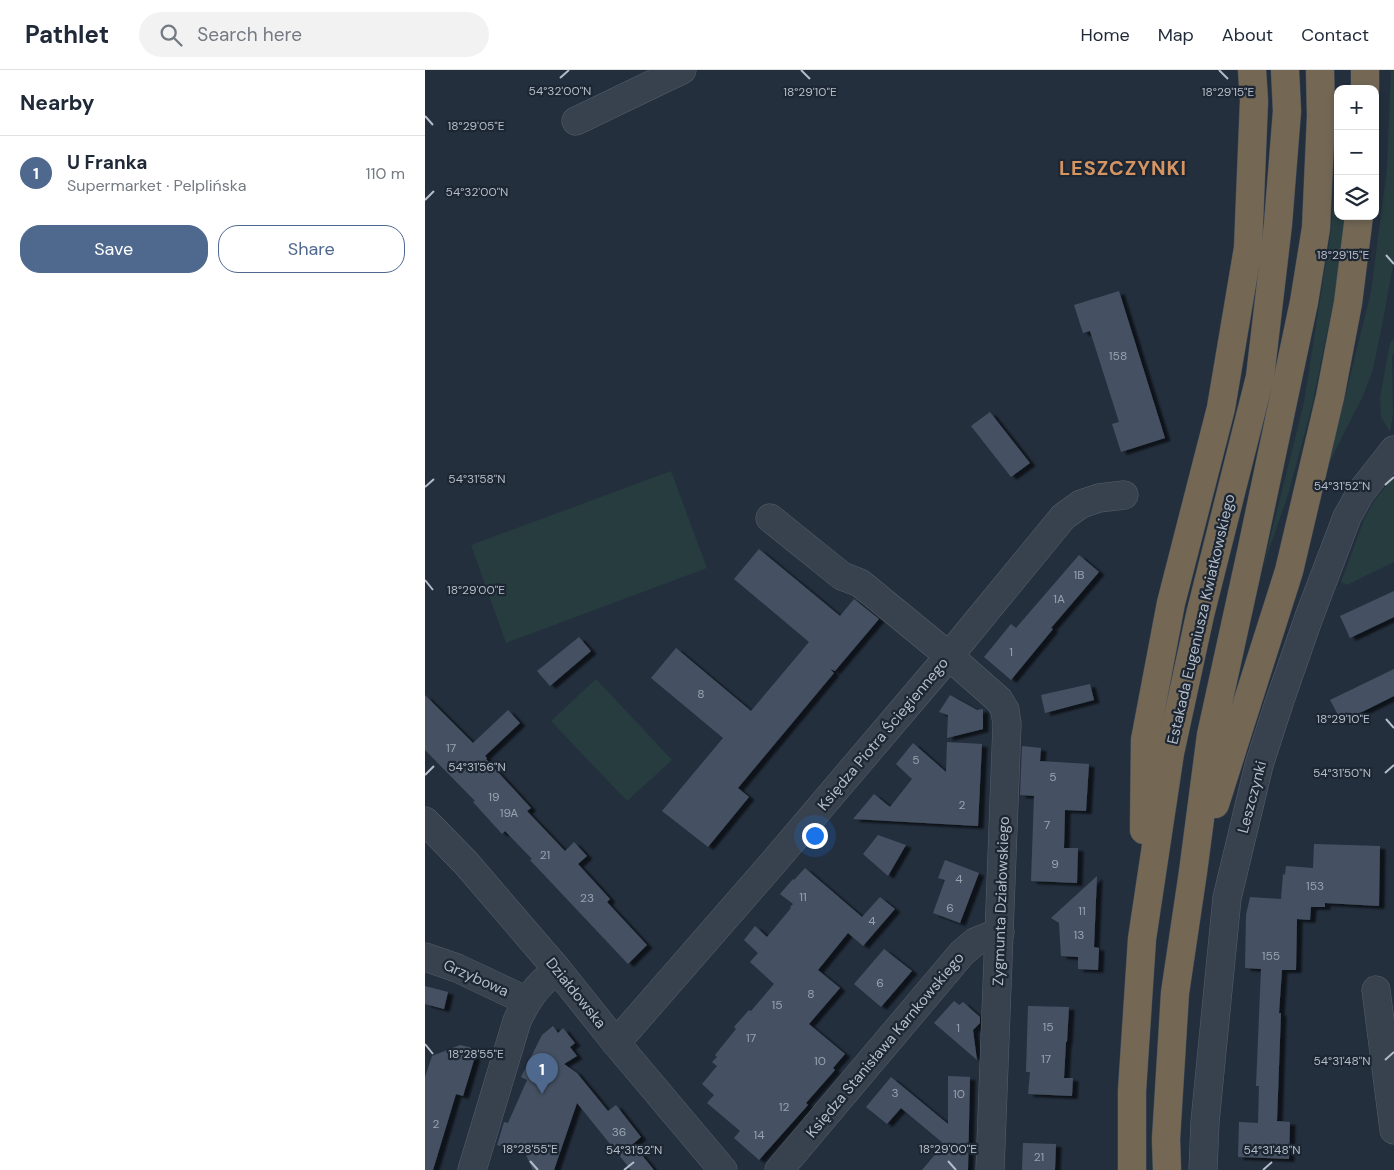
<!DOCTYPE html>
<html lang="en">
<head>
<meta charset="utf-8">
<style>
	:root { --surface:#fff; --page:#f2f2f3; --text:#1f2937; --muted:#747a83; --line:#e0e1e3; --accent:#4f688e }
	body { margin:0; font-family:"DM Sans",sans-serif; background:var(--page); color:var(--text) }
	.controls { position:absolute; right:15px; top:15px; display:grid; overflow:hidden; border-radius:10px; box-shadow:0 2px 8px #0003 }
	.controls button { width:45px; height:45px; display:grid; place-items:center; padding:0; border:0; border-bottom:1px solid var(--line); background:var(--surface); color:var(--text); font:25px sans-serif }
	.you { position:absolute; left:389px; top:765px; width:18px; height:18px; margin:-12px; border:4px solid #fff; border-radius:50%; background:#1a73e8; box-shadow:0 0 0 8px #1a73e833 }
	.badge { display:grid; place-items:center; width:32px; height:32px; border-radius:50%; background:var(--accent); color:#fff; font-size:16px; font-weight:700 }
	.pin { position:absolute; translate:-50% -41px; filter:drop-shadow(0 1px 2px #0008) }
	.pin::after { content:''; position:absolute; top:26px; width:18px; height:15px; background:inherit; clip-path:polygon(0 0,100% 0,50% 100%) }
	.list { margin:0; padding:0; list-style:none }
	h2 { display:flex; justify-content:space-between; align-items:center; height:65px; margin:0; padding:0 20px; font-size:21px }
	h2 small { font-size:16px; font-weight:400; color:var(--muted) }
	.list li { display:grid; grid-template-columns:32px 1fr auto; gap:15px; align-items:center; box-sizing:border-box; height:75px; padding:0 20px; border-top:1px solid var(--line) }
	.list b { display:block; font-size:19px; white-space:nowrap }
	.list p { margin:0; font-size:16px; white-space:nowrap; color:var(--muted) }
	.list em { font-size:16px; font-style:normal; color:var(--muted) }
	.actions { display:flex; gap:10px; padding:15px 20px }
	.actions a { flex:1; padding:11px 0; border:1px solid var(--accent); border-radius:20px; text-align:center; font-size:18px; color:var(--accent) }
	.actions .main { background:var(--accent); color:#fff }
	.icon { flex:none; width:28px; height:28px; fill:none; stroke:currentColor; stroke-width:2; stroke-linecap:round; stroke-linejoin:round }
	.map { position:relative; flex:none; width:969px; height:1100px; overflow:hidden }
	header { display:flex; align-items:center; gap:30px; box-sizing:border-box; height:70px; padding:0 25px; background:var(--surface); border-bottom:1px solid var(--line) }
	header strong { font-size:24px }
	nav { display:flex; gap:28px; margin-inline-start:auto; font-size:18px }
	.search { width:350px; height:45px; background:var(--page); display:flex; align-items:center; gap:12px; box-sizing:border-box; padding:0 18px; border-radius:28px; color:var(--muted); font-size:19px }
	main { display:flex }
	aside { flex:1; background:var(--surface) }
	.map>svg:first-child { display:block }
	.green { fill:#263c3f }
	.building { fill:#455162; filter:url(#shadow) }
	.lines { fill:none; stroke-linecap:round; stroke-linejoin:round }
	.minor-casing { stroke:#565f6c; stroke-width:29 }
	.highway-casing { stroke:#434c59; stroke-width:29 }
	.minor { stroke:#38414e; stroke-width:28 }
	.highway { stroke:#746855; stroke-width:28 }
	.ticks { fill:none; stroke:#b4bcc9; stroke-width:2 }
	.labels { text-anchor:middle; stroke-width:4.5; stroke-linejoin:round; paint-order:stroke }
	.number-label { font-size:12px; fill:#98a1af }
	.street-label { font-size:15px; fill:#b4bcc9; stroke:#1d2633 }
	.district-label { font-size:20px; font-weight:bold; letter-spacing:1px; fill:#d59563; stroke:#1d2633 }
	.ticks-label { font-size:12px; text-anchor:middle; fill:#b4bcc9; stroke:#1d2633; stroke-width:4.5; stroke-linejoin:round; paint-order:stroke }
</style>
</head>
<body>
<header>
<strong>Pathlet</strong>
<div class="search"><svg class="icon" aria-label="search" viewBox="0 0 24 24"><circle cx="10" cy="10" r="6"/><path d="M15 15l6 6"/></svg>Search here</div>
<nav><a>Home</a><a>Map</a><a>About</a><a>Contact</a></nav>
</header>
<main>
<aside>
<h2>Nearby<small></small></h2>
<ul class="list">
<li><span class="badge">1</span><div><b>U Franka</b><p>Supermarket · Pelplińska</p></div><em>110 m</em></li>
</ul>
<div class="actions"><a class="main">Save</a><a>Share</a></div>
</aside>
<div class="map">
<svg width="969" height="1100" viewBox="0 0 969 1100">
	<defs>
		<filter id="shadow"><feDropShadow dx="5.5" dy="3" stdDeviation="1" flood-color="#0009"/></filter>
	</defs>
	<rect width="100%" height="100%" fill="#242f3e"/>
	<g class="green">
		<polygon points="966,0 969,0 969,189 958,251 948,299 938,326 903,395 946,222 962,98"/>
		<polygon points="913,59 913,146 920,146 911,219 887,336 863,425 838,497 879,332 906,160"/>
		<polygon points="969,268 969,282 967,287 968,344 965,362 956,347 955,327 965,273"/>
		<polygon points="246,401 282,498 81,573 46,475"/>
		<polygon points="969,407 969,492 922,515 916,512 940,447 952,427"/>
		<polygon points="171,609 247,690 202,731 126,651"/>
	</g>
	<g class="building">
		<polygon points="694,221 740,368 696,382 687,354 694,352 665,261 658,263 649,235"/>
		<polygon points="565,342 605,393 586,407 546,356"/>
		<polygon points="334,479 415,546 429,529 454,549 410,601 405,599 409,603 313,718 324,727 283,777 237,741 298,668 226,608 251,578 326,641 384,572 309,509"/>
		<polygon points="654,485 674,502 626,558 628,559 586,610 559,587 586,554 591,558"/>
		<polygon points="969,521 969,547 925,568 915,546"/>
		<polygon points="154,567 166,581 125,616 112,601"/>
		<polygon points="969,599 969,626 917,652 905,630"/>
		<polygon points="665,614 669,630 620,643 616,625"/>
		<polygon points="0,625 48,673 83,640 95,653 60,686 62,688 61,689 106,738 102,741 140,781 149,772 162,786 153,794 185,829 182,832 222,875 203,894 105,790 107,789 80,761 77,764 48,732 50,731 0,680"/>
		<polygon points="525,625 552,640 558,639 558,659 522,668 523,645 514,642"/>
		<polygon points="522,672 557,674 553,756 428,749 449,724 465,737 487,709 471,694 488,673 521,702"/>
		<polygon points="597,676 616,678 615,691 664,694 661,741 640,740 639,778 653,778 652,813 606,811 609,726 595,725"/>
		<polygon points="453,765 481,775 463,806 438,784"/>
		<polygon points="889,774 955,776 954,836 900,833 900,837 886,837 885,850 872,849 871,900 857,900 854,943 856,943 852,1051 865,1052 864,1089 813,1087 814,1052 833,1053 834,1016 831,1016 836,899 820,898 821,845 825,827 856,829 858,804 860,805 861,796 888,798"/>
		<polygon points="520,790 554,803 535,853 508,843 520,810 513,808"/>
		<polygon points="380,798 437,847 455,827 470,839 438,876 423,863 393,900 415,918 384,954 420,984 408,998 410,1000 381,1033 383,1035 334,1090 309,1068 315,1061 282,1033 289,1025 277,1014 292,996 287,992 292,987 290,985 311,959 309,957 324,940 326,941 349,914 325,892 333,883 319,870 330,856 342,867 366,838 365,837 368,834 355,824 368,809 369,810"/>
		<polygon points="672,806 669,877 674,878 673,900 653,899 653,887 636,886 634,853 626,848"/>
		<polygon points="459,879 487,901 456,937 429,914"/>
		<polygon points="0,916 23,922 19,939 0,934"/>
		<polygon points="529,931 534,935 538,932 555,947 555,953 548,960 552,990 509,953"/>
		<polygon points="603,936 644,937 642,972 641,972 639,1008 648,1008 647,1026 603,1024 605,1002 601,1002"/>
		<polygon points="128,956 133,963 138,958 150,973 145,977 152,986 139,994 152,1003 183,1041 191,1035 216,1067 208,1074 229,1100 206,1100 152,1033 129,1100 108,1100 100,1083 72,1075 79,1052 83,1053 102,1010 96,1007 117,965"/>
		<polygon points="35,975 44,977 47,979 49,983 49,990 38,1026 31,1024 8,1100 0,1100 0,1007 7,986"/>
		<polygon points="523,1006 545,1007 543,1100 497,1100 519,1074 476,1038 462,1054 441,1037 466,1007 523,1054"/>
		<polygon points="598,1073 631,1074 630,1100 597,1100"/>
	</g>
	<g class="lines">
		<g class="minor-casing">
			<g id="minor">
				<polyline points="151,51 257,0"/>
				<polyline points="345,448 417,506 435,513 524,586 574,630 580,640 582,654 565,1100"/>
				<polyline points="0,751 41,793 132,899 191,973 298,1100"/>
				<polyline points="0,887 32,898 102,931"/>
				<polyline points="951,920 969,1060"/>
				<polyline points="191,973 347,794 524,586 638,447 656,434 674,428 699,425"/>
				<path d="M47,1100L92,951C104,926 111,917 132,899"/>
				<polyline points="354,1100 537,883 550,872 575,862"/>
				<polyline points="778,1100 780,1052 802,828 834,695 855,630 884,547 922,447 936,422 969,380"/>
			</g>
		</g>
		<g class="highway-casing">
			<g id="highway">
				<polyline points="940,0 940,19"/>
				<polyline points="790,734 864,501 905,327 923,233 934,146"/>
				<polyline points="719,760 720,670 746,533 796,338 823,178 829,31 827,0"/>
				<polyline points="707,1100 707,1021 717,869 745,683 775,545 835,307 853,154 862,41 860,0"/>
				<polyline points="742,1100 741,1069 750,923 768,802 786,665 827,478 879,232 891,158 896,46 895,0"/>
			</g>
		</g>
		<use href="#minor" class="minor"/>
		<use href="#highway" class="highway"/>
	</g>
	<path class="ticks" d="M376,0L385,9M794,0L803,9M135,8L144,0M0,46L8,55M0,130L9,121M961,185L969,194M960,415L969,407M0,417L9,409M0,510L8,520M961,649L969,658M960,703L969,695M0,705L9,696M0,974L8,984M960,990L969,982M105,1091L113,1100M523,1091L531,1100M199,1100L209,1092M838,1100L847,1092"/>
	<g class="labels">
		<g class="number-label">
			<text x="693" y="290">158</text>
			<text x="654" y="509">1B</text>
			<text x="634" y="533">1A</text>
			<text x="586" y="586">1</text>
			<text x="276" y="628">8</text>
			<text x="26" y="682">17</text>
			<text x="491" y="694">5</text>
			<text x="628" y="711">5</text>
			<text x="69" y="731">19</text>
			<text x="537" y="739">2</text>
			<text x="84" y="747">19A</text>
			<text x="622" y="759">7</text>
			<text x="120" y="789">21</text>
			<text x="630" y="798">9</text>
			<text x="534" y="813">4</text>
			<text x="890" y="820">153</text>
			<text x="378" y="831">11</text>
			<text x="162" y="832">23</text>
			<text x="525" y="842">6</text>
			<text x="657" y="845">11</text>
			<text x="447" y="855">4</text>
			<text x="654" y="869">13</text>
			<text x="846" y="890">155</text>
			<text x="455" y="917">6</text>
			<text x="386" y="928">8</text>
			<text x="352" y="939">15</text>
			<text x="623" y="961">15</text>
			<text x="533" y="962">1</text>
			<text x="326" y="972">17</text>
			<text x="621" y="993">17</text>
			<text x="395" y="995">10</text>
			<text x="470" y="1027">3</text>
			<text x="534" y="1028">10</text>
			<text x="359" y="1041">12</text>
			<text x="11" y="1058">2</text>
			<text x="194" y="1066">36</text>
			<text x="334" y="1069">14</text>
			<text x="614" y="1091">21</text>
		</g>
		<g class="street-label">
			<text transform="translate(776 549) rotate(-77)" y="5">Estakada Eugeniusza Kwiatkowskiego</text>
			<text transform="translate(458 664) rotate(-50)" y="5">Księdza Piotra Ściegiennego</text>
			<text transform="translate(827 727) rotate(-75)" y="5">Leszczynki</text>
			<text transform="translate(576 831) rotate(-88)" y="5">Zygmunta Działowskiego</text>
			<text transform="translate(51 908) rotate(24)" y="5">Grzybowa</text>
			<text transform="translate(151 923) rotate(51)" y="5">Działdowska</text>
			<text transform="translate(460 975) rotate(-50)" y="5">Księdza Stanisława Karnkowskiego</text>
		</g>
		<g class="district-label">
			<text x="698" y="105">LESZCZYNKI</text>
		</g>
	</g>
	<g class="ticks-label">
		<text x="135" y="25">54°32'00"N</text>
		<text x="385" y="26">18°29'10"E</text>
		<text x="803" y="26">18°29'15"E</text>
		<text x="51" y="60">18°29'05"E</text>
		<text x="52" y="126">54°32'00"N</text>
		<text x="918" y="189">18°29'15"E</text>
		<text x="52" y="413">54°31'58"N</text>
		<text x="917" y="420">54°31'52"N</text>
		<text x="51" y="524">18°29'00"E</text>
		<text x="918" y="653">18°29'10"E</text>
		<text x="52" y="701">54°31'56"N</text>
		<text x="917" y="707">54°31'50"N</text>
		<text x="51" y="988">18°28'55"E</text>
		<text x="917" y="995">54°31'48"N</text>
		<text x="105" y="1083">18°28'55"E</text>
		<text x="523" y="1083">18°29'00"E</text>
		<text x="209" y="1084">54°31'52"N</text>
		<text x="847" y="1084">54°31'48"N</text>
	</g>
</svg>
<div class="controls">
<button>+</button>
<button>−</button>
<button><svg class="icon" aria-label="layers" viewBox="0 0 24 24"><path d="M12 4l9 5-9 5-9-5zM3 14l9 5 9-5"/></svg></button>
</div>
<div class="you"></div>
<div class="pin badge" style="left:117px;top:1024px">1</div>
</div>
</main>
</body>
</html>
